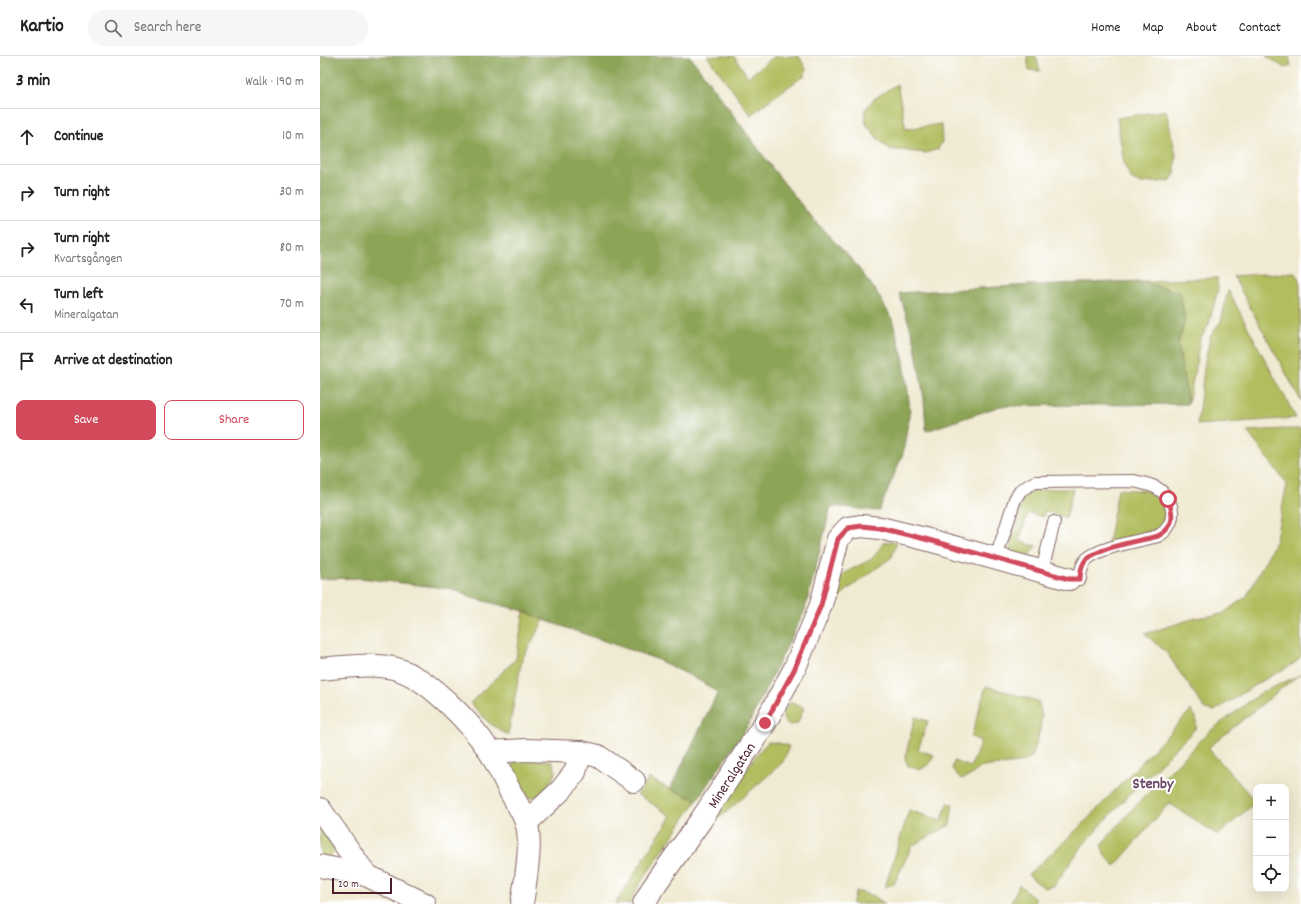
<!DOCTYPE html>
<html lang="en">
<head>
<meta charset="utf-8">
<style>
	:root { --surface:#fff; --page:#f6f6f6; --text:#202124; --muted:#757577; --line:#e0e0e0; --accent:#d1495b }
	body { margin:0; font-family:Dekko,sans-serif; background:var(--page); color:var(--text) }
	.controls { position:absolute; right:12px; bottom:12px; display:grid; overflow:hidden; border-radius:8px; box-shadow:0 4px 16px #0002 }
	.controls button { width:36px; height:36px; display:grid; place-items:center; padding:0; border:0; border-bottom:1px solid var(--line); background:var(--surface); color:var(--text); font:20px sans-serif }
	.scale { position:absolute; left:12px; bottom:10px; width:60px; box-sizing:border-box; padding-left:4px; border:2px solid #4a1f2b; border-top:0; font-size:11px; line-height:14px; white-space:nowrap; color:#4a1f2b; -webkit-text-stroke:3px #fff; paint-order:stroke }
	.stop { position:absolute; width:12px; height:12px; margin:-9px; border:3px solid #d1495b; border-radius:50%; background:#fff }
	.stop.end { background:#d1495b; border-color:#fff; box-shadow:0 1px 4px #0008 }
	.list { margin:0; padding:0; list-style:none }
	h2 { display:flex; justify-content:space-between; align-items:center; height:52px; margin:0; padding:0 16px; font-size:17px }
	h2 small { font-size:13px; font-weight:400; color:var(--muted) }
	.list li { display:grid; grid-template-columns:26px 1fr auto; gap:12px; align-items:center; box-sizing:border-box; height:56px; padding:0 16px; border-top:1px solid var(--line) }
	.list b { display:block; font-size:15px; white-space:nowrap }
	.list p { margin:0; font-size:13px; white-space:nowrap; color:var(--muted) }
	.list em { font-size:13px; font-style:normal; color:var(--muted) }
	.actions { display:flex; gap:8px; padding:12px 16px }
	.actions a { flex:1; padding:9px 0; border:1px solid var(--accent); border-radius:8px; text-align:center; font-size:14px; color:var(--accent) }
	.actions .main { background:var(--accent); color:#fff }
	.icon { flex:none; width:22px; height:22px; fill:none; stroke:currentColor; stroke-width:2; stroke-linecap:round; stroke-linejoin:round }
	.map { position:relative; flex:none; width:981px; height:848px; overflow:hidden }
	header { display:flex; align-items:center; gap:24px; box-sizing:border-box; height:56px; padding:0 20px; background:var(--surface); border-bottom:1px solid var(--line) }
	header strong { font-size:19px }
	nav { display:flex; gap:22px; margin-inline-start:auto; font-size:14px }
	.search { width:280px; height:36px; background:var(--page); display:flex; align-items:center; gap:10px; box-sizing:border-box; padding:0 14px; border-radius:22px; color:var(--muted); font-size:15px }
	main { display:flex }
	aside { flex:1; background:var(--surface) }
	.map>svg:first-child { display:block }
	.green { fill:#b1bd5f; stroke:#7e6e45 }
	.forest { fill:#8ca456; stroke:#6b6240 }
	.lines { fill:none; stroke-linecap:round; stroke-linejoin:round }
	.lane-casing { stroke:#846665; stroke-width:14 }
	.street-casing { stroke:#846665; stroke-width:24 }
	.lane { stroke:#fff; stroke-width:12 }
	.street { stroke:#fff; stroke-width:22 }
	.route { stroke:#d1495b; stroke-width:5 }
	.labels { text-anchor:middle; stroke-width:4; stroke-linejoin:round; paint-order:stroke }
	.street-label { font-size:15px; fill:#4a1f2b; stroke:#fff }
	.neighbourhood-label { font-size:16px; font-weight:bold; fill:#6e4c67; stroke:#fff }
</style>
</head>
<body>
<header>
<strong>Kartio</strong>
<div class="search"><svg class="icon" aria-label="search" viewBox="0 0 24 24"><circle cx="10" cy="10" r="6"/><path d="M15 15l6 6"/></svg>Search here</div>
<nav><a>Home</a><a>Map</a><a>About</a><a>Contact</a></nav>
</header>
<main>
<aside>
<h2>3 min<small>Walk · 190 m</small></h2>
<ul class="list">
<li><svg class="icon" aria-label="ahead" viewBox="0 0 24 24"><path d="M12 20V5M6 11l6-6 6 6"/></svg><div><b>Continue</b></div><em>10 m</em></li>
<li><svg class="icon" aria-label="right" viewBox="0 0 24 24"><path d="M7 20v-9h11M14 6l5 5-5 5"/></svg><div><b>Turn right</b></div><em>30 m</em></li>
<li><svg class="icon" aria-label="right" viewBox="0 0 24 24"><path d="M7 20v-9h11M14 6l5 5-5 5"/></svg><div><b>Turn right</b><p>Kvartsgången</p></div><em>80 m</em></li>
<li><svg class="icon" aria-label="left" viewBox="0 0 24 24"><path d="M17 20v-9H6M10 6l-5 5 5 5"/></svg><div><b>Turn left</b><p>Mineralgatan</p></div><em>70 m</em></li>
<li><svg class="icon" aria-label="arrive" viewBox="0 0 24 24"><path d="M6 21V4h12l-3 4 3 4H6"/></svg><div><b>Arrive at destination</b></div></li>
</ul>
<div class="actions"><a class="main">Save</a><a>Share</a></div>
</aside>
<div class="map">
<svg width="981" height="848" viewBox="0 0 981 848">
	<rect width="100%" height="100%" fill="#fff"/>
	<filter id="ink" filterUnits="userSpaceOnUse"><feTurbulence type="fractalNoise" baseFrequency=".025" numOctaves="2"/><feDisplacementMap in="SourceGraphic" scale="8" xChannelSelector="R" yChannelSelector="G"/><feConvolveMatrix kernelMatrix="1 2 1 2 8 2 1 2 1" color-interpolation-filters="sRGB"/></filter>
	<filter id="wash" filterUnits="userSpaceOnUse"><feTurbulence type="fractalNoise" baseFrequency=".012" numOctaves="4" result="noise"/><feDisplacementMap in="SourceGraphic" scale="16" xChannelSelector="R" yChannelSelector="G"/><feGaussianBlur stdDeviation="0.9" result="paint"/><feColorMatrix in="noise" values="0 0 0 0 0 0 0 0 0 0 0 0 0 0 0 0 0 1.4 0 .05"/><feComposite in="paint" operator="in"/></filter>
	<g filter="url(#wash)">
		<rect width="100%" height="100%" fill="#f0ead2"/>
		<g class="green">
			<polygon points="387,0 414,0 428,21 455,0 479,0 486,13 485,19 447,46 431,59"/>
			<polygon points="707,0 716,0 720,15 709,14"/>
			<polygon points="946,0 969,0 971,10 965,12"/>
			<polygon points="577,28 586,73 621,68 622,86 618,93 606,97 569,93 558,83 546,68 544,55 554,43"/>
			<polygon points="846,54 856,99 855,118 850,125 821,127 812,124 804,108 797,62"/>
			<polygon points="975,216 980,223 981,345 913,220"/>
			<polygon points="897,222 898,233 889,268 880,284 875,313 868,348 858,288 865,264 822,225"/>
			<polygon points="908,234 976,362 877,369 885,305 890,281 901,265"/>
			<polygon points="964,373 981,373 981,600 975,607 944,624 894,655 885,653 846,596 825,578 875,562 902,558 927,540 955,486 967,428 927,375"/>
			<polygon points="729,433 753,433 746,462 724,455 724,461 708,457 699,485 716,490 710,499 703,503 689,496 702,443 713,435"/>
			<polygon points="798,433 830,435 838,441 846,452 846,465 837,473 788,488"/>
			<polygon points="571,485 577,486 572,501 527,534 512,551 516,524 528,515 550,504 556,498 563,487"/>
			<polygon points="204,555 224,564 202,603 188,679 169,667 150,647 196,603"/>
			<polygon points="981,619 977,620 888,692 936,746 898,779 849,747 795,810 785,800 781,789 815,750 889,676 942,636 978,620"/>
			<polygon points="666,630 718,645 722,659 720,674 712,701 699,707 661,711 650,720 641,723 632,713 634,705 651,711 661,685 651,681"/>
			<polygon points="471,646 484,652 477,668 469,669 464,665 462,657"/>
			<polygon points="871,654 876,661 876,672 806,742 763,789 734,830 724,832 708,819 763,768"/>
			<polygon points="595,661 608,665 598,694 614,699 609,708 600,714 588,710 585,702"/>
			<polygon points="448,686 459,687 469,690 463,706 383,777 436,699"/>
			<path d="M197,703L232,705L236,715C231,727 224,740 211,742L203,738L190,714Z"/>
			<polygon points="329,722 350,733 377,744 319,829 310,848 295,848 351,760 317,738"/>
			<polygon points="628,747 633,748 630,769 592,790 574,828 565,831 589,754 621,765"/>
			<polygon points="0,766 15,794 9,801 0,800"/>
			<polygon points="699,829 715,842 716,848 690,848"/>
			<polygon points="536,835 554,840 565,848 532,848"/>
		</g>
		<g class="forest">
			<polygon points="0,0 370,0 453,113 492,162 533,205 556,235 572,263 584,305 590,353 583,398 559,455 511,450 485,554 427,671 377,744 350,733 398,636 371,620 336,603 224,564 204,555 152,542 132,533 40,522 0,523"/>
			<polygon points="822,225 860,237 865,264 858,288 868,348 681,350 606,375 604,343 594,284 579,237 710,229"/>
		</g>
	</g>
	<g filter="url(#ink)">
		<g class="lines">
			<g class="lane-casing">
				<g id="lane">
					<path d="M676,502L695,443L701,434L715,426L814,425C822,427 830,428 837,432C856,444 858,469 838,480C819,485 780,491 767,503C762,508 760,517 760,523H749"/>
					<polyline points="722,515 734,466"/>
				</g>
			</g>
			<g class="street-casing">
				<g id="street">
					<path d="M0,613C24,611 49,607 73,612C106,619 152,668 170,696C178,710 185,725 192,739C197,748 203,757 206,766C213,786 205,827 202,848"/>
					<polyline points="170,696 206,694 261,696 278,700 314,725"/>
					<polyline points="0,753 46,819"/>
					<polyline points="206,767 242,733 255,716 261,696"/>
					<polyline points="0,810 46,819 105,848"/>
					<polyline points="324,848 332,833 381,764 445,667 474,614 501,549 518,483 528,472 542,470 560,472 605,483 749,523"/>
				</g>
			</g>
			<use href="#lane" class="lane"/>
			<use href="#street" class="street"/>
		</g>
	</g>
	<g class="lines" filter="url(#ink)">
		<path class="route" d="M445,667L474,614L501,549L518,483L528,472L542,470L560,472L605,483L749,523H760C760,517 762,507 767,503C781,491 819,485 838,480C855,471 854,459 848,443"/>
	</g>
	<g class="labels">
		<g class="street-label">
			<text transform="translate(411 719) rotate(-57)" y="5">Mineralgatan</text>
		</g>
		<g class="neighbourhood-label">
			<text x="833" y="732">Stenby</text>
		</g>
	</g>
</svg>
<div class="controls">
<button>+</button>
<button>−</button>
<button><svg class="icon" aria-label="locate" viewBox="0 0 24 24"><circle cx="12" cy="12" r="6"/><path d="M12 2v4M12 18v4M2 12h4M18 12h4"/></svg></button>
</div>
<div class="scale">20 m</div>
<div class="stop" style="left:848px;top:443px"></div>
<div class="stop end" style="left:445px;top:667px"></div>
</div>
</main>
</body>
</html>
